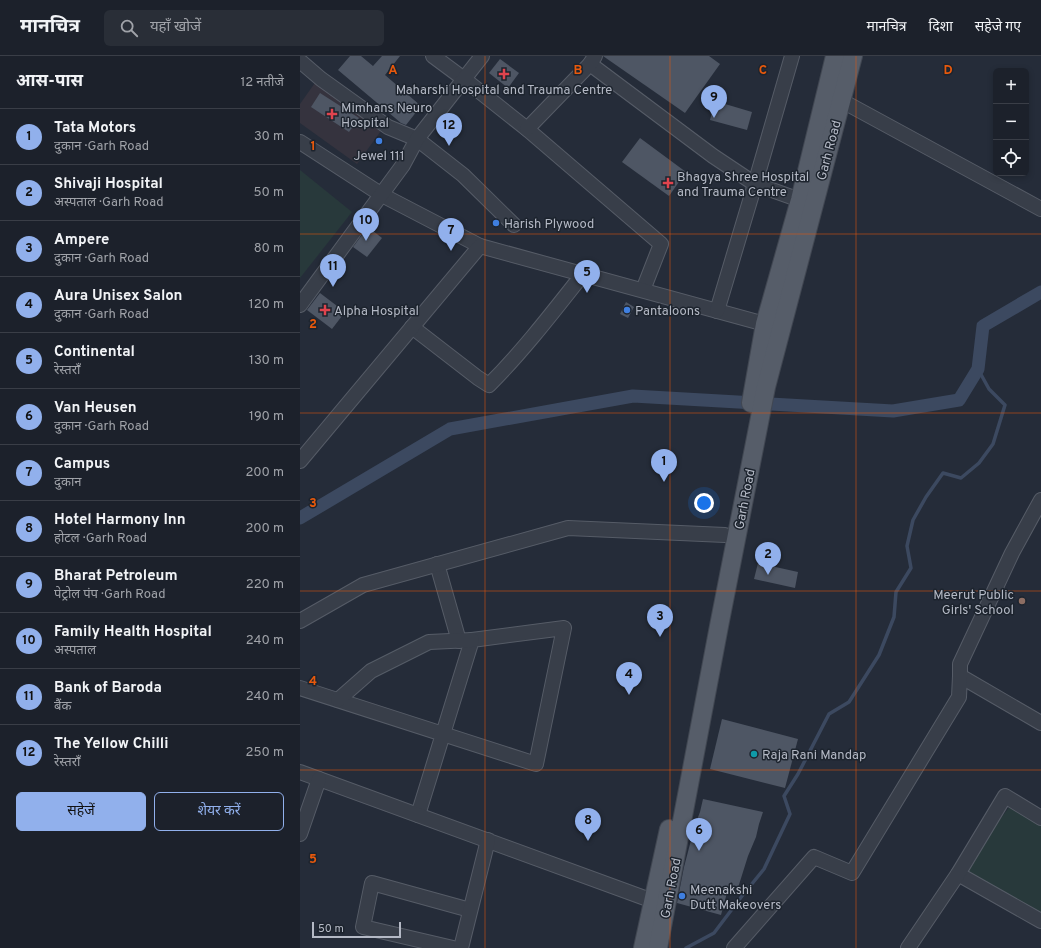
<!DOCTYPE html>
<html lang="hi">
<head>
<meta charset="utf-8">
<style>
	:root { --surface:#1c212b; --page:#292e37; --text:#f1f3f6; --muted:#a0a3a9; --line:#3a3e47; --accent:#91b0ec }
	body { margin:0; font-family:Overpass,"Noto Sans Devanagari",sans-serif; background:var(--page); color:var(--text) }
	.controls { position:absolute; right:12px; top:12px; display:grid; overflow:hidden; border-radius:6px; box-shadow:0 2px 6px #0003 }
	.controls button { width:36px; height:36px; display:grid; place-items:center; padding:0; border:0; border-bottom:1px solid var(--line); background:var(--surface); color:var(--text); font:20px sans-serif }
	.scale { position:absolute; left:12px; bottom:10px; width:89px; box-sizing:border-box; padding-left:4px; border:2px solid #b4b9c5; border-top:0; font-size:11px; line-height:14px; white-space:nowrap; color:#b4b9c5; -webkit-text-stroke:3px #1d242e; paint-order:stroke }
	.you { position:absolute; left:404px; top:447px; width:14px; height:14px; margin:-10px; border:3px solid #fff; border-radius:50%; background:#1a73e8; box-shadow:0 0 0 6px #1a73e833 }
	.badge { display:grid; place-items:center; width:26px; height:26px; border-radius:50%; background:var(--accent); color:#111; font-size:13px; font-weight:700 }
	.pin { position:absolute; translate:-50% -33px; filter:drop-shadow(0 1px 2px #0008) }
	.pin::after { content:''; position:absolute; top:21px; width:14px; height:12px; background:inherit; clip-path:polygon(0 0,100% 0,50% 100%) }
	.list { margin:0; padding:0; list-style:none }
	h2 { display:flex; justify-content:space-between; align-items:center; height:52px; margin:0; padding:0 16px; font-size:17px }
	h2 small { font-size:13px; font-weight:400; color:var(--muted) }
	.list li { display:grid; grid-template-columns:26px 1fr auto; gap:12px; align-items:center; box-sizing:border-box; height:56px; padding:0 16px; border-top:1px solid var(--line) }
	.list b { display:block; font-size:15px; white-space:nowrap }
	.list p { margin:0; font-size:13px; white-space:nowrap; color:var(--muted) }
	.list em { font-size:13px; font-style:normal; color:var(--muted) }
	.actions { display:flex; gap:8px; padding:12px 16px }
	.actions a { flex:1; padding:9px 0; border:1px solid var(--accent); border-radius:6px; text-align:center; font-size:14px; color:var(--accent) }
	.actions .main { background:var(--accent); color:#111 }
	.icon { flex:none; width:22px; height:22px; fill:none; stroke:currentColor; stroke-width:2; stroke-linecap:round; stroke-linejoin:round }
	.map { position:relative; flex:none; width:741px; height:892px; overflow:hidden }
	header { display:flex; align-items:center; gap:24px; box-sizing:border-box; height:56px; padding:0 20px; background:var(--surface); border-bottom:1px solid var(--line) }
	header strong { font-size:19px }
	nav { display:flex; gap:22px; margin-inline-start:auto; font-size:14px }
	.search { width:280px; height:36px; background:var(--page); display:flex; align-items:center; gap:10px; box-sizing:border-box; padding:0 14px; border-radius:6px; color:var(--muted); font-size:15px }
	main { display:flex }
	aside { flex:1; background:var(--surface) }
	.map>svg:first-child { display:block }
	.medical { fill:#35333e }
	.green { fill:#28393b }
	.lines { fill:none; stroke-linecap:round; stroke-linejoin:round }
	.stream { stroke:#3c4960; stroke-width:3.5 }
	.canal { stroke:#3c4960; stroke-width:13 }
	.building { fill:#4e5664 }
	.minor-casing { stroke:#565c67; stroke-width:16 }
	.major-casing { stroke:#414752; stroke-width:20 }
	.minor { stroke:#383e49; stroke-width:14 }
	.major { stroke:#565d69; stroke-width:18 }
	.grid { fill:none; stroke:#e8590c; stroke-width:1; stroke-opacity:0.55 }
	.health-dot { fill:#e0444e; stroke:#1d242e; stroke-width:1.5 }
	.shop-dot { fill:#3f7fe0; stroke:#1d242e; stroke-width:1.5 }
	.education-dot { fill:#8d6e63; stroke:#1d242e; stroke-width:1.5 }
	.culture-dot { fill:#0f9aa8; stroke:#1d242e; stroke-width:1.5 }
	.labels { text-anchor:middle; stroke-width:3; stroke-linejoin:round; paint-order:stroke }
	.poi-label { font-size:13px; fill:#b4b9c5; stroke:#1d242e; text-anchor:start }
	.street-label { font-size:13px; fill:#b4b9c5; stroke:#1d242e }
	.grid-label { font-size:13px; text-anchor:middle; font-weight:bold; fill:#e8590c; stroke:#1d242e; stroke-width:3; stroke-linejoin:round; paint-order:stroke }
</style>
</head>
<body>
<header>
<strong>मानचित्र</strong>
<div class="search"><svg class="icon" aria-label="search" viewBox="0 0 24 24"><circle cx="10" cy="10" r="6"/><path d="M15 15l6 6"/></svg>यहाँ खोजें</div>
<nav><a>मानचित्र</a><a>दिशा</a><a>सहेजे गए</a></nav>
</header>
<main>
<aside>
<h2>आस-पास<small>12 नतीजे</small></h2>
<ul class="list">
<li><span class="badge">1</span><div><b>Tata Motors</b><p>दुकान · Garh Road</p></div><em>30 m</em></li>
<li><span class="badge">2</span><div><b>Shivaji Hospital</b><p>अस्पताल · Garh Road</p></div><em>50 m</em></li>
<li><span class="badge">3</span><div><b>Ampere</b><p>दुकान · Garh Road</p></div><em>80 m</em></li>
<li><span class="badge">4</span><div><b>Aura Unisex Salon</b><p>दुकान · Garh Road</p></div><em>120 m</em></li>
<li><span class="badge">5</span><div><b>Continental</b><p>रेस्तराँ</p></div><em>130 m</em></li>
<li><span class="badge">6</span><div><b>Van Heusen</b><p>दुकान · Garh Road</p></div><em>190 m</em></li>
<li><span class="badge">7</span><div><b>Campus</b><p>दुकान</p></div><em>200 m</em></li>
<li><span class="badge">8</span><div><b>Hotel Harmony Inn</b><p>होटल · Garh Road</p></div><em>200 m</em></li>
<li><span class="badge">9</span><div><b>Bharat Petroleum</b><p>पेट्रोल पंप · Garh Road</p></div><em>220 m</em></li>
<li><span class="badge">10</span><div><b>Family Health Hospital</b><p>अस्पताल</p></div><em>240 m</em></li>
<li><span class="badge">11</span><div><b>Bank of Baroda</b><p>बैंक</p></div><em>240 m</em></li>
<li><span class="badge">12</span><div><b>The Yellow Chilli</b><p>रेस्तराँ</p></div><em>250 m</em></li>
</ul>
<div class="actions"><a class="main">सहेजें</a><a>शेयर करें</a></div>
</aside>
<div class="map">
<svg width="741" height="892" viewBox="0 0 741 892">
	<rect width="100%" height="100%" fill="#252c39"/>
	<polygon class="medical" points="17,24 83,72 57,108 0,67 0,48"/>
	<g class="green">
		<polygon points="0,114 52,156 0,222"/>
		<polygon points="714,745 741,762 741,865 658,818"/>
	</g>
	<g class="lines">
		<polyline class="stream" points="386,892 414,877 442,840 464,813 490,758 484,740 498,718 529,658 549,646 579,599 594,561 596,536 611,512 607,490 613,464 626,441 643,417 661,422 679,407 693,388 705,349 689,333 678,313"/>
		<polyline class="canal" points="0,462 150,373 333,340 593,355 659,344 678,313 683,270 741,236"/>
	</g>
	<g class="building">
		<polygon points="50,0 61,0 73,10 82,0 100,0 85,19 121,50 106,69 101,67 38,14"/>
		<polygon points="303,0 409,0 420,8 385,57"/>
		<polygon points="200,3 219,17 208,32 189,17"/>
		<polygon points="20,37 59,62 49,76 11,51"/>
		<polygon points="415,45 452,56 447,74 410,64"/>
		<polygon points="340,82 386,116 369,140 322,106"/>
		<polygon points="68,171 82,182 67,201 53,191"/>
		<polygon points="20,237 45,256 32,273 7,254"/>
		<polygon points="326,246 334,251 328,262 320,258"/>
		<polygon points="458,507 498,516 495,532 454,523"/>
		<polygon points="422,663 498,683 485,732 410,713"/>
		<polygon points="403,743 463,756 459,768 456,781 448,800 437,835 428,833 421,859 377,847 384,811 395,769 400,756"/>
	</g>
	<g class="lines">
		<g class="minor-casing">
			<g id="minor">
				<polyline points="133,0 164,23 227,73 361,188 343,234"/>
				<polyline points="0,5 21,23 88,71 117,83 163,119 214,169"/>
				<polyline points="290,8 413,100 455,128 492,0"/>
				<polyline points="533,40 741,153"/>
				<polyline points="227,73 290,8 295,0"/>
				<polyline points="0,86 82,139 180,190 465,268 475,270"/>
				<polyline points="0,249 103,109 117,83 182,0"/>
				<polyline points="417,255 455,128 500,144"/>
				<path d="M112,271L178,322L189,329C223,295 253,256 283,218"/>
				<polyline points="0,405 180,190"/>
				<polyline points="137,508 159,585"/>
				<polyline points="0,565 63,529 268,472 425,479"/>
				<polyline points="660,620 741,667"/>
				<polyline points="0,632 236,708 264,572 172,584 118,759"/>
				<polyline points="38,644 71,615 129,586 172,584"/>
				<polyline points="0,716 353,845"/>
				<polyline points="0,778 19,723"/>
				<polyline points="658,818 741,865"/>
				<polyline points="153,892 63,871 72,827 170,854"/>
				<polyline points="161,892 188,784"/>
				<polyline points="434,892 514,801 552,817 659,641 660,620 660,608 712,497 741,444"/>
				<polyline points="608,892 658,818 705,740 741,762"/>
			</g>
		</g>
		<g class="major-casing">
			<g id="major">
				<polyline points="451,347 465,268 500,144 535,0"/>
				<polyline points="343,892 369,773"/>
				<polyline points="358,892 419,570 466,331 553,0"/>
			</g>
		</g>
		<use href="#minor" class="minor"/>
		<use href="#major" class="major"/>
	</g>
	<path class="grid" d="M185,0V892M370,0V892M556,0V892M0,178H741M0,357H741M0,535H741M0,714H741"/>
	<g class="health-dot">
		<path d="M202 12h4v4h4v4h-4v4h-4v-4h-4v-4h4z"/>
		<path d="M30 52h4v4h4v4h-4v4h-4v-4h-4v-4h4z"/>
		<path d="M366 121h4v4h4v4h-4v4h-4v-4h-4v-4h4z"/>
		<path d="M23 248h4v4h4v4h-4v4h-4v-4h-4v-4h4z"/>
	</g>
	<g class="shop-dot">
		<circle cx="79" cy="85" r="4"/>
		<circle cx="196" cy="167" r="4"/>
		<circle cx="327" cy="254" r="4"/>
		<circle cx="382" cy="840" r="4"/>
	</g>
	<circle class="education-dot" cx="722" cy="545" r="4"/>
	<circle class="culture-dot" cx="454" cy="698" r="4"/>
	<g class="labels">
		<g class="poi-label">
			<text x="204" y="38" text-anchor="middle">Maharshi Hospital and Trauma Centre</text>
			<text x="41" y="56">Mimhans Neuro<tspan x="41" dy="15">Hospital</tspan></text>
			<text x="79" y="104" text-anchor="middle">Jewel 111</text>
			<text x="377" y="125">Bhagya Shree Hospital<tspan x="377" dy="15">and Trauma Centre</tspan></text>
			<text x="204" y="172">Harish Plywood</text>
			<text x="34" y="259">Alpha Hospital</text>
			<text x="335" y="259">Pantaloons</text>
			<text x="714" y="543" text-anchor="end">Meerut Public<tspan x="714" dy="15">Girls' School</tspan></text>
			<text x="462" y="703">Raja Rani Mandap</text>
			<text x="390" y="838">Meenakshi<tspan x="390" dy="15">Dutt Makeovers</tspan></text>
		</g>
		<g class="street-label">
			<text transform="translate(528 94) rotate(-75)" y="5">Garh Road</text>
			<text transform="translate(444 443) rotate(-79)" y="5">Garh Road</text>
			<text transform="translate(370 832) rotate(-79)" y="5">Garh Road</text>
		</g>
	</g>
	<g class="grid-label">
		<text x="93" y="18">A</text>
		<text x="278" y="18">B</text>
		<text x="463" y="18">C</text>
		<text x="648" y="18">D</text>
		<text x="13" y="94">1</text>
		<text x="13" y="272">2</text>
		<text x="13" y="451">3</text>
		<text x="13" y="629">4</text>
		<text x="13" y="807">5</text>
	</g>
</svg>
<div class="controls">
<button>+</button>
<button>−</button>
<button><svg class="icon" aria-label="locate" viewBox="0 0 24 24"><circle cx="12" cy="12" r="6"/><path d="M12 2v4M12 18v4M2 12h4M18 12h4"/></svg></button>
</div>
<div class="scale">50 m</div>
<div class="you"></div>
<div class="pin badge" style="left:364px;top:426px">1</div>
<div class="pin badge" style="left:468px;top:519px">2</div>
<div class="pin badge" style="left:360px;top:581px">3</div>
<div class="pin badge" style="left:329px;top:639px">4</div>
<div class="pin badge" style="left:287px;top:237px">5</div>
<div class="pin badge" style="left:399px;top:795px">6</div>
<div class="pin badge" style="left:151px;top:195px">7</div>
<div class="pin badge" style="left:288px;top:785px">8</div>
<div class="pin badge" style="left:414px;top:62px">9</div>
<div class="pin badge" style="left:66px;top:185px">10</div>
<div class="pin badge" style="left:33px;top:231px">11</div>
<div class="pin badge" style="left:149px;top:90px">12</div>
</div>
</main>
</body>
</html>
